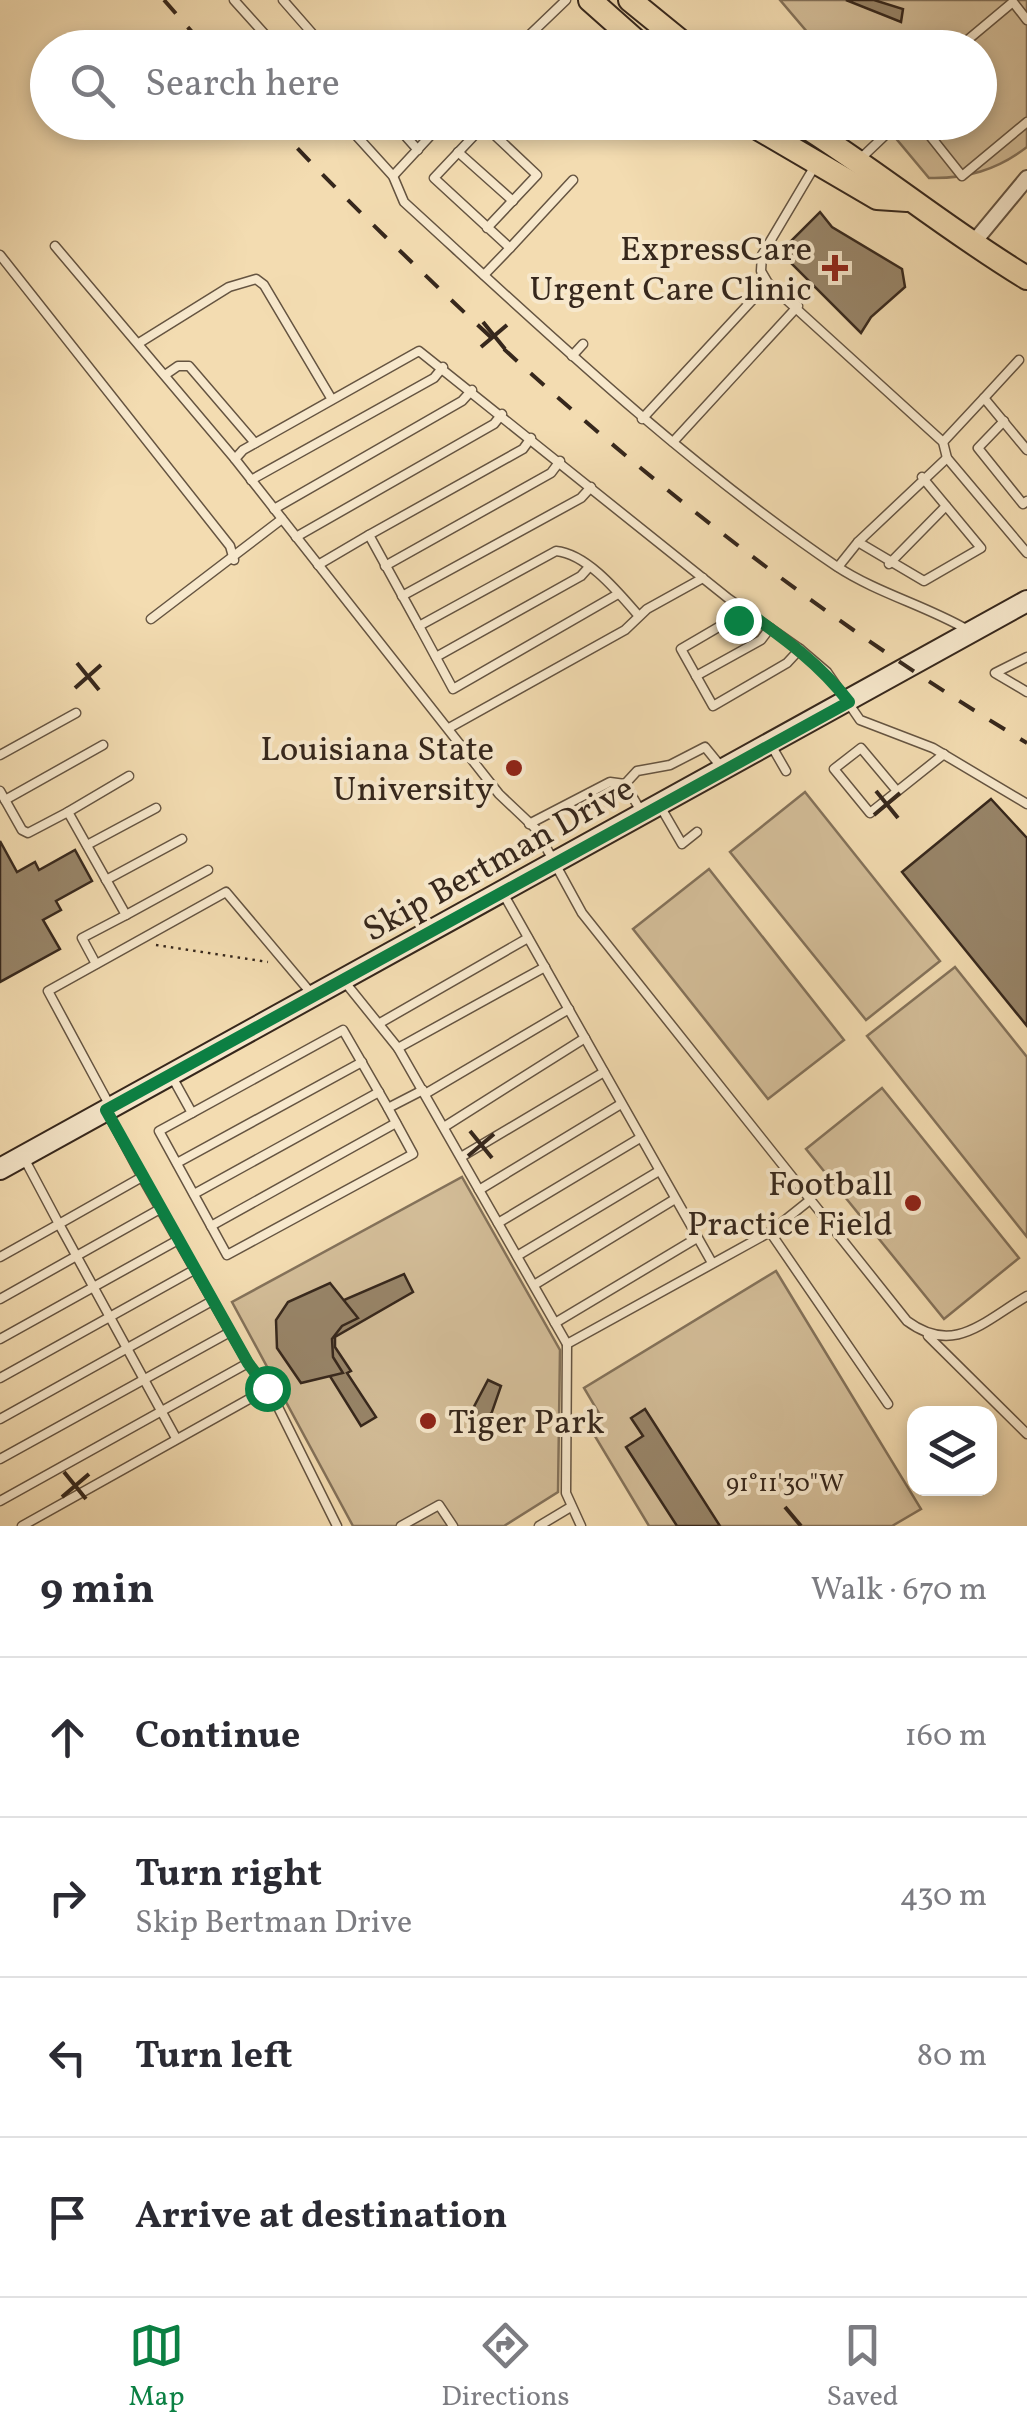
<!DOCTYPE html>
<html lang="en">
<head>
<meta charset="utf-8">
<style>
	:root { --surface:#fff; --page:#f7f7f7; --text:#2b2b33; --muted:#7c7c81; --line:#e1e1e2; --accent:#0b8043 }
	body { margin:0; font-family:Vollkorn,serif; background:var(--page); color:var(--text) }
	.controls { position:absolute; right:30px; bottom:30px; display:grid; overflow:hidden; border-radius:20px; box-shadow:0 5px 15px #0003 }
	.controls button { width:90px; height:90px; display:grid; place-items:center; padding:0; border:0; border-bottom:2px solid var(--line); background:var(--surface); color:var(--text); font:50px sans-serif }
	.stop { position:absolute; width:30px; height:30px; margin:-22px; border:8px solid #0b8043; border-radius:50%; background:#fff }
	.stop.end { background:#0b8043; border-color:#fff; box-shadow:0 2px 10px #0008 }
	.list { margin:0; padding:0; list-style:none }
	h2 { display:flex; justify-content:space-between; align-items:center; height:130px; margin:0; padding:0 40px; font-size:42px }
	h2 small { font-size:32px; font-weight:400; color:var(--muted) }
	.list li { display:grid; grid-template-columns:65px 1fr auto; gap:30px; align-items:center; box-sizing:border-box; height:160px; padding:0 40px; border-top:2px solid var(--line) }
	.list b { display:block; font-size:38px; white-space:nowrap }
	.list p { margin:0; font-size:32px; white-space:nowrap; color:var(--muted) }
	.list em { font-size:32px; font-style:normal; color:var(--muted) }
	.icon { flex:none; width:55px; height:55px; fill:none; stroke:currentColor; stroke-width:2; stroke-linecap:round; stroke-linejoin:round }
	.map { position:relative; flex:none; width:1027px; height:1526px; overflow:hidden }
	.search { position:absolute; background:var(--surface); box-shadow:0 5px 15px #0003; left:30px; right:30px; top:30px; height:110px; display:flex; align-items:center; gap:25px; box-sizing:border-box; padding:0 35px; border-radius:55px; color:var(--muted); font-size:38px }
	.sheet { height:770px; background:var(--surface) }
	nav { display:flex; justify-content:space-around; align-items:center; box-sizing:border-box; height:140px; border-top:2px solid var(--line); background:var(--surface); font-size:28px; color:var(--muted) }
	nav a { display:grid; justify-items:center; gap:5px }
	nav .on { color:var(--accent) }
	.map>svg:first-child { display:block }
	.green { fill:#d3bd98; stroke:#84725a; stroke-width:2.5 }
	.building { fill:#988569; stroke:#36271c; stroke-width:2.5 }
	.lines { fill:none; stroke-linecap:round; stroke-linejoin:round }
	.lane-casing { stroke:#655441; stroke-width:11 }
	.street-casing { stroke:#655441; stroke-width:18 }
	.secondary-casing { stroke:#36271c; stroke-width:24 }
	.primary-casing { stroke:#36271c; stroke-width:26 }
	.path { stroke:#36271c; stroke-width:2.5; stroke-dasharray:2.5 5; stroke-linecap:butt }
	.lane { stroke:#f7e8cc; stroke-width:8 }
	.street { stroke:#f7e8cc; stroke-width:14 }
	.secondary { stroke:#f7e8cc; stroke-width:20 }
	.primary { stroke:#f3dcb1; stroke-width:22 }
	.rail { stroke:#36271c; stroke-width:4; stroke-dasharray:18 18; stroke-linecap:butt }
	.route { stroke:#0b8043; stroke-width:12 }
	.ticks { fill:none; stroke:#36271c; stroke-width:4 }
	.poi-dot { fill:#8f2418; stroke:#f7e8cc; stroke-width:4 }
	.labels { text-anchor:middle; stroke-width:8; stroke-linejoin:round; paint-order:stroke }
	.poi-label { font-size:35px; fill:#36271c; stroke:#f7e8cc; text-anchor:end }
	.street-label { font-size:35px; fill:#36271c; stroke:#f7e8cc }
	.ticks-label { font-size:25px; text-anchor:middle; fill:#36271c; stroke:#f7e8cc; stroke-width:8; stroke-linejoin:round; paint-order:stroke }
</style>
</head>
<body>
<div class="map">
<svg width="1027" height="1526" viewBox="0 0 1027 1526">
	<rect width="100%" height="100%" fill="#f3dcb1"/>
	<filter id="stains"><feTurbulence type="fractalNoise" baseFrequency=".002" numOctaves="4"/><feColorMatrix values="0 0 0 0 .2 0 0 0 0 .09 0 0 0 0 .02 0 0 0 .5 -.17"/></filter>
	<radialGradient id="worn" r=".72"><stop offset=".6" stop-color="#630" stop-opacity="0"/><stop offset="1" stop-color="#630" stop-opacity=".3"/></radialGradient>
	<g class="green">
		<path d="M780,0H1027V147C997,170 966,179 929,178L883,123L980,122V48L820,47Z"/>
		<polygon points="805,792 940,961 866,1020 730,852"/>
		<polygon points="709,869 844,1040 768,1099 633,929"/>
		<polygon points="955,967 1027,1057 1027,1237 867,1036"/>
		<polygon points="882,1088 1019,1258 944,1319 806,1149"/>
		<polygon points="462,1177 560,1350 558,1492 504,1526 353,1526 232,1302"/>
		<polygon points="776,1271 921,1509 892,1526 649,1526 590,1428 603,1420 584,1388"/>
	</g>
	<g class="building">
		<polygon points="874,0 903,9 901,22 846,0"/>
		<polygon points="820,212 832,227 902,269 905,287 871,317 861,333 780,252"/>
		<polygon points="991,799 1027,838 1027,1026 902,872"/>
		<polygon points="0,841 17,872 35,862 39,870 75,850 92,881 56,901 61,910 43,920 60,949 0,982"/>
		<polygon points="404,1274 413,1292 335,1337 335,1347 351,1371 347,1373 376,1417 361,1426 318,1357 319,1326 337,1303"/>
		<polygon points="330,1283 358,1318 342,1326 332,1339 333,1357 343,1373 301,1383 277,1348 276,1320 288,1302"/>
		<polygon points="488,1380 501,1386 492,1412 478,1429 468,1418"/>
		<polygon points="645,1409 720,1526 677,1526 626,1447 643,1436 631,1418"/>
	</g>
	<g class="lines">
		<g class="lane-casing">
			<g id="lane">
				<polyline points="234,0 277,48"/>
				<polyline points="283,0 325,48"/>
				<polyline points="516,48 566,0"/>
				<polyline points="958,48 1013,2 1027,20"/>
				<path d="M344,122L393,176L404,202C543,329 680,460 836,566C877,593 924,605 966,629"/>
				<polyline points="393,122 418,150"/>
				<polyline points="919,122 962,176 1027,122"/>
				<polyline points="458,152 513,201"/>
				<polyline points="859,160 899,122"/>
				<polyline points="393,176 443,122"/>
				<polyline points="55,246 235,459"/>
				<polyline points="510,248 573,180"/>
				<polyline points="0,255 230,546 234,560"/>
				<polyline points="484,275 510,248 434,178 484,125 537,175 487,228"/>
				<polyline points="768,283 943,442 947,458 1027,553"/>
				<polyline points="139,343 229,287 256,279 264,285 331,398"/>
				<polyline points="572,356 583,344"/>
				<polyline points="165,375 178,366 189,366 255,443"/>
				<polyline points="984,398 1019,360"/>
				<polyline points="642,419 768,283 761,271 762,255 816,164"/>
				<polyline points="1004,421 978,448 1023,504 1027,501"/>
				<polyline points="673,442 798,306"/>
				<polyline points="943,442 984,398 1027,450"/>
				<polyline points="922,477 981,548 924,581 858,542 947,458"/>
				<polyline points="251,480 434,378 443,367"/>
				<polyline points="274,509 462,401 472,390"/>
				<polyline points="296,537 494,424 502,414"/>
				<polyline points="889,564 946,506"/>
				<polyline points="318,565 369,535"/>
				<polyline points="385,566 551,473 560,461"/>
				<polyline points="838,567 858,542"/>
				<path d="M618,594L453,689L419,626L556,551C587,554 618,592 638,615"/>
				<polyline points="402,596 581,498 591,487"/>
				<polyline points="746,611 681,649 713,706 787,663 800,649"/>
				<polyline points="151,619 282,519"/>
				<polyline points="419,626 369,535 523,449 531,438"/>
				<polyline points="436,657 581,576 589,567"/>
				<polyline points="1027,657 995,673 1027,692"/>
				<polyline points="696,676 761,640 770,628"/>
				<polyline points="449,728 625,630 647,609 703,578"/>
				<polyline points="771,745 786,771"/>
				<polyline points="0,755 76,713"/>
				<polyline points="625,784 637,771 670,765 705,747 723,769"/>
				<polyline points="0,791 22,830 28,833 68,812 126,915 82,938 96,964"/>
				<polyline points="897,791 861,748 834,769 870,813 944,754"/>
				<polyline points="5,800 103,745"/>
				<path d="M1027,804L933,748L860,720L827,672L800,649L729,599L419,351L243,450L235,459L499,794L536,829L582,913L907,1321C954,1356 984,1321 1027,1296"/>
				<polyline points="660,806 682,844 697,832"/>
				<polyline points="68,812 129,776"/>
				<polyline points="529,824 610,782 625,784 642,813"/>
				<polyline points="87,845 156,808"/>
				<polyline points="106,880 182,839"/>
				<polyline points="504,895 711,1261"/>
				<polyline points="126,915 208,870"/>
				<polyline points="344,981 398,1048 567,1344 770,1232 810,1200"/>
				<polyline points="380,1023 528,938"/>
				<polyline points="398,1048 545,967"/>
				<polyline points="171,1075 192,1113 343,1030 388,1108 423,1090"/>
				<polyline points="425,1094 569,1009"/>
				<polyline points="110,1106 48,991 226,892 311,993"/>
				<polyline points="106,1110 142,1177 59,1224 176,1438"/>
				<polyline points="192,1113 159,1131 227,1255 413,1154 388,1108"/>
				<polyline points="444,1127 585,1038"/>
				<polyline points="461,1157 604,1072"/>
				<polyline points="177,1163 362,1062"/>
				<polyline points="479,1190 621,1104"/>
				<polyline points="194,1194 379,1092"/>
				<polyline points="498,1223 640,1138"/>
				<polyline points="211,1226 396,1123"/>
				<polyline points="770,1232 888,1404"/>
				<polyline points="517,1256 659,1171"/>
				<polyline points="0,1257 59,1224 25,1160"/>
				<polyline points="534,1285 675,1199"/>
				<polyline points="0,1299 160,1209"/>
				<polyline points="555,1323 697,1238"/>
				<polyline points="928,1336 1027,1434"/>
				<polyline points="0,1339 178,1240"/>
				<polyline points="567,1344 566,1493 581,1526"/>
				<polyline points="248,1363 273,1397 337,1526"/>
				<polyline points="0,1378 194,1270"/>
				<polyline points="0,1419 212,1301"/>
				<polyline points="0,1459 230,1332"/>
				<polyline points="0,1501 248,1363 142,1177"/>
				<polyline points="22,1526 267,1389"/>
				<polyline points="401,1526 439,1505 453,1526"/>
				<polyline points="539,1526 569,1508"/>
			</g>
		</g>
		<g class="street-casing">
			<polyline id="street" points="974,242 1027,178"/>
		</g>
		<g class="secondary-casing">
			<polyline id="secondary" points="0,1169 1027,601"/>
		</g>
		<g class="primary-casing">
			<g id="primary">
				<polyline points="590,0 644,48"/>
				<polyline points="630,0 689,48"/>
				<polyline points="747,122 877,198 907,200"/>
				<path d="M798,122C877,171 947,230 1027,278"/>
			</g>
		</g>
		<polyline class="path" points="156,945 268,962"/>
		<use href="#lane" class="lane"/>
		<use href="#street" class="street"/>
		<use href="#secondary" class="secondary"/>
		<use href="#primary" class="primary"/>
		<g class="rail">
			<polyline points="164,0 206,48"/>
			<path d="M273,122C321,175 372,224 423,273C607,451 808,611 1027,743"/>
		</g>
	</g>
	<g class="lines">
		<path class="route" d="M267,1388L248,1363L106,1110L849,702C820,664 785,639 746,611L738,620"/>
	</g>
	<path class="ticks" d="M483,322L505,349M481,347L507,325M77,663L99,690M75,688L101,665M876,791L898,818M874,815L900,793M470,1131L492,1158M468,1156L494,1134M64,1472L86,1499M62,1497L89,1474M785,1507L801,1526"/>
	<g class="poi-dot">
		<path d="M830 253h10v10h10v10h-10v10h-10v-10h-10v-10h10z"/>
		<circle cx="514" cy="768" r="10"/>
		<circle cx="913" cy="1203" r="10"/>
		<circle cx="428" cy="1421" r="10"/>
	</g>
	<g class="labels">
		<g class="poi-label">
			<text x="812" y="260">ExpressCare<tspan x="812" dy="40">Urgent Care Clinic</tspan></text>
			<text x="494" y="760">Louisiana State<tspan x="494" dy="40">University</tspan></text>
			<text x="893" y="1195">Football<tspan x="893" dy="40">Practice Field</tspan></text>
			<text x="448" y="1433" text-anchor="start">Tiger Park</text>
		</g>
		<g class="street-label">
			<text transform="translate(498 858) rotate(-29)" y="12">Skip Bertman Drive</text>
		</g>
	</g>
	<g class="ticks-label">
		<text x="785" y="1491">91°11'30"W</text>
	</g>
	<rect width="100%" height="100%" filter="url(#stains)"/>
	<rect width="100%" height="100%" fill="url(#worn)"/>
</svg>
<div class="controls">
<button><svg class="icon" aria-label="layers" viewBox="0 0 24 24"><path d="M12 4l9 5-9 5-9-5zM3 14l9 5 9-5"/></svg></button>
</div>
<div class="stop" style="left:267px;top:1388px"></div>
<div class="stop end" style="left:738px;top:620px"></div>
<div class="search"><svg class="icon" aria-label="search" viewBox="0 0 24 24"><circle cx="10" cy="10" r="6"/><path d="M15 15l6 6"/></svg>Search here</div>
</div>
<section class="sheet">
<h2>9 min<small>Walk · 670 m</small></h2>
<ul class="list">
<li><svg class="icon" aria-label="ahead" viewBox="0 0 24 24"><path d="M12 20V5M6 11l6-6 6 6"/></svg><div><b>Continue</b></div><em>160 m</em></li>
<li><svg class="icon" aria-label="right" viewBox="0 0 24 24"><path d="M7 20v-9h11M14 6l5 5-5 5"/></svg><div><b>Turn right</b><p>Skip Bertman Drive</p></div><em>430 m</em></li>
<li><svg class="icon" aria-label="left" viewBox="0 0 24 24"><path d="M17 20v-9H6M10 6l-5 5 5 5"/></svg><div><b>Turn left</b></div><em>80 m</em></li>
<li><svg class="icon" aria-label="arrive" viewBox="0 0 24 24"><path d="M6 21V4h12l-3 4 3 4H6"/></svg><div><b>Arrive at destination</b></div></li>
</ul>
</section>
<nav>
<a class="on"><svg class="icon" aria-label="map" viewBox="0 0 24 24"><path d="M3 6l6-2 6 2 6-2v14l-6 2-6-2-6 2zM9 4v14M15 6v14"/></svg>Map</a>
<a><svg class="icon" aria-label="directions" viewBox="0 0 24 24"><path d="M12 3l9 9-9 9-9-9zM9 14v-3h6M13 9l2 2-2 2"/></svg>Directions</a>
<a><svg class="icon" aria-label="saved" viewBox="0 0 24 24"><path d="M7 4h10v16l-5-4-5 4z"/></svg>Saved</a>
</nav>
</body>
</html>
